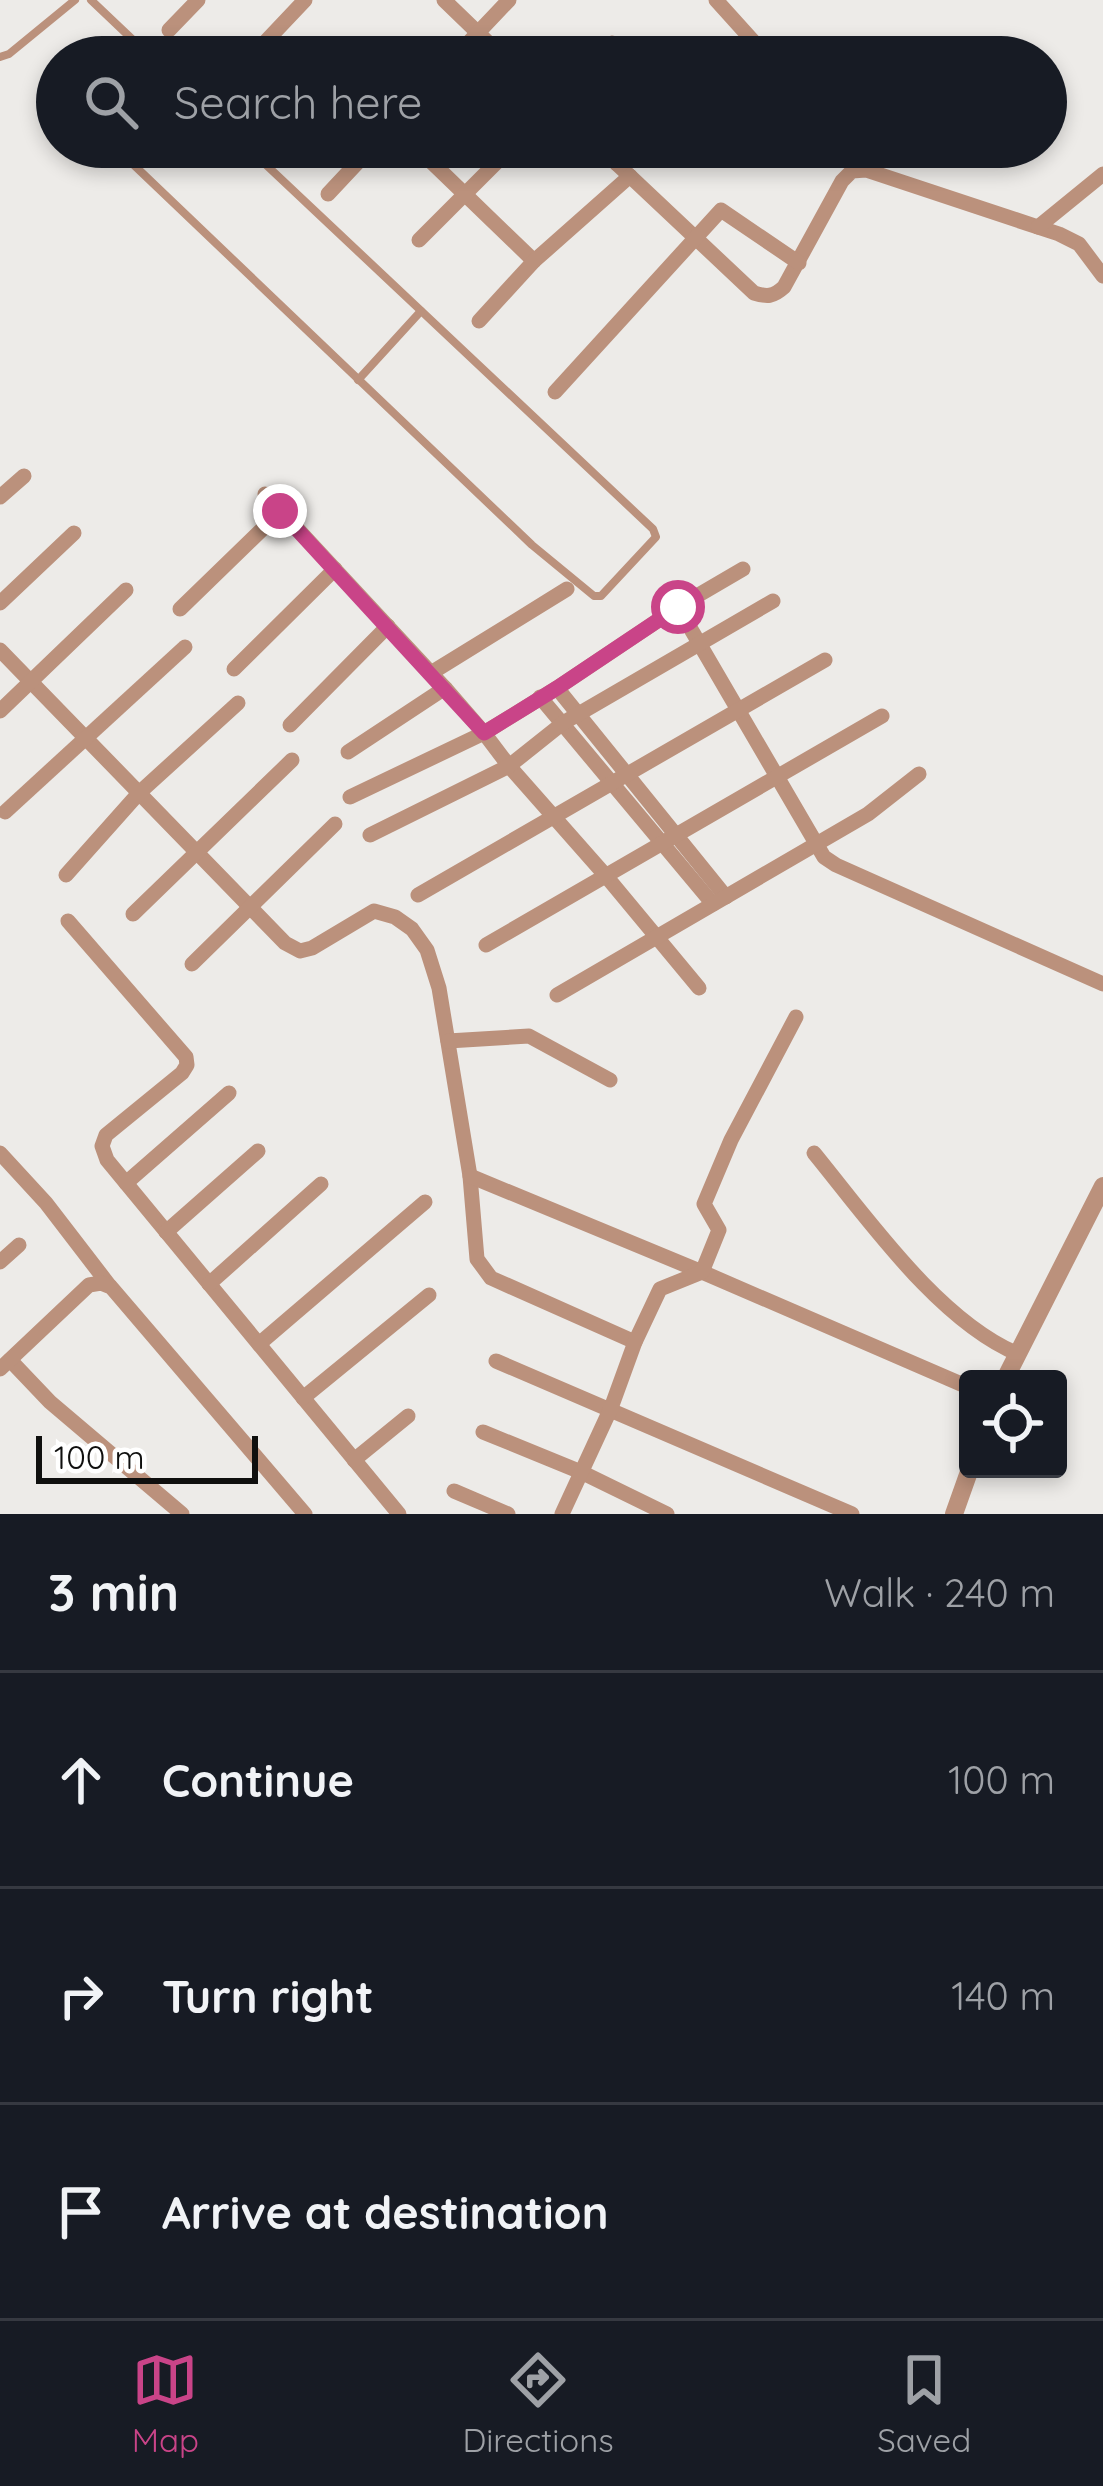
<!DOCTYPE html>
<html lang="en">
<head>
<meta charset="utf-8">
<style>
	:root { --surface:#171b24; --page:#242831; --text:#f1f3f6; --muted:#9ea1a6; --line:#363941; --accent:#c94488 }
	body { margin:0; font-family:Quicksand,sans-serif; background:var(--page); color:var(--text) }
	.controls { position:absolute; right:36px; bottom:36px; display:grid; overflow:hidden; border-radius:12px; box-shadow:0 6px 18px #0003 }
	.controls button { width:108px; height:108px; display:grid; place-items:center; padding:0; border:0; border-bottom:3px solid var(--line); background:var(--surface); color:var(--text); font:60px sans-serif }
	.scale { position:absolute; left:36px; bottom:30px; width:222px; box-sizing:border-box; padding-left:12px; border:6px solid #0f0f0e; border-top:0; font-size:33px; line-height:42px; white-space:nowrap; color:#0f0f0e; -webkit-text-stroke:9px #fff; paint-order:stroke }
	.stop { position:absolute; width:36px; height:36px; margin:-27px; border:9px solid #c94488; border-radius:50%; background:#fff }
	.stop.end { background:#c94488; border-color:#fff; box-shadow:0 3px 12px #0008 }
	.list { margin:0; padding:0; list-style:none }
	h2 { display:flex; justify-content:space-between; align-items:center; height:156px; margin:0; padding:0 48px; font-size:51px }
	h2 small { font-size:39px; font-weight:400; color:var(--muted) }
	.list li { display:grid; grid-template-columns:78px 1fr auto; gap:36px; align-items:center; box-sizing:border-box; height:216px; padding:0 48px; border-top:3px solid var(--line) }
	.list b { display:block; font-size:45px; white-space:nowrap }
	.list em { font-size:39px; font-style:normal; color:var(--muted) }
	.icon { flex:none; width:66px; height:66px; fill:none; stroke:currentColor; stroke-width:2; stroke-linecap:round; stroke-linejoin:round }
	.map { position:relative; flex:none; width:1103px; height:1514px; overflow:hidden }
	.search { position:absolute; background:var(--surface); box-shadow:0 6px 18px #0003; left:36px; right:36px; top:36px; height:132px; display:flex; align-items:center; gap:30px; box-sizing:border-box; padding:0 42px; border-radius:66px; color:var(--muted); font-size:45px }
	.sheet { height:804px; background:var(--surface) }
	nav { display:flex; justify-content:space-around; align-items:center; box-sizing:border-box; height:168px; border-top:3px solid var(--line); background:var(--surface); font-size:33px; color:var(--muted) }
	nav a { display:grid; justify-items:center; gap:6px }
	nav .on { color:var(--accent) }
	.map>svg:first-child { display:block }
	.lines { fill:none; stroke-linecap:round; stroke-linejoin:round }
	.service { stroke:#bb917c; stroke-width:8 }
	.minor { stroke:#bb917c; stroke-width:15 }
	.tertiary { stroke:#bb917c; stroke-width:18 }
	.route { stroke:#c94488; stroke-width:15 }
</style>
</head>
<body>
<div class="map">
<svg width="1103" height="1514" viewBox="0 0 1103 1514">
	<rect width="100%" height="100%" fill="#edebe8"/>
	<g class="lines">
		<g class="service">
			<polyline points="91,0 151,57"/>
			<polyline points="0,57 9,54 75,0"/>
			<polyline points="115,147 532,545 594,596 601,596 656,537 653,529 247,147"/>
			<polyline points="358,380 421,311"/>
		</g>
		<g class="minor">
			<polyline points="444,0 503,57"/>
			<polyline points="716,0 762,51"/>
			<polyline points="169,30 198,0"/>
			<polyline points="251,57 305,0"/>
			<polyline points="455,57 509,0"/>
			<polyline points="599,57 612,43"/>
			<polyline points="416,147 534,261"/>
			<path d="M599,147L754,293C767,297 773,297 784,287L842,181L852,171L866,170L1059,234L1079,244L1103,276"/>
			<polyline points="617,164 633,147"/>
			<polyline points="328,194 372,147"/>
			<polyline points="1038,227 1103,174"/>
			<polyline points="419,240 512,147"/>
			<polyline points="479,321 534,261 630,176"/>
			<polyline points="555,392 721,210 799,263"/>
			<polyline points="265,494 445,688 484,733 509,766 606,876 699,988"/>
			<polyline points="0,497 24,476"/>
			<polyline points="0,603 74,533"/>
			<polyline points="678,607 824,857 836,865 1103,984"/>
			<polyline points="180,609 281,511"/>
			<polyline points="0,650 285,943 300,951 312,948 374,911 395,917 412,929 427,950 439,988 470,1176 477,1259 491,1278 635,1342"/>
			<polyline points="234,669 335,569"/>
			<polyline points="431,673 567,589"/>
			<polyline points="557,688 726,897"/>
			<polyline points="540,697 713,904"/>
			<polyline points="0,711 126,590"/>
			<polyline points="290,725 388,626"/>
			<polyline points="348,752 445,688"/>
			<polyline points="350,797 484,733 557,688 678,607 743,569"/>
			<polyline points="5,812 185,647"/>
			<polyline points="370,835 509,766 563,723 773,601"/>
			<polyline points="66,875 139,793 238,703"/>
			<polyline points="418,895 825,660"/>
			<polyline points="133,914 292,760"/>
			<polyline points="68,921 186,1057 187,1065 182,1073 106,1135 102,1146 107,1160 399,1514"/>
			<polyline points="486,945 882,716"/>
			<polyline points="192,964 335,824"/>
			<polyline points="557,995 868,814 919,774"/>
			<polyline points="448,1041 529,1036 610,1080"/>
			<polyline points="0,1153 46,1203 109,1285"/>
			<path d="M814,1153C868,1219 939,1321 1018,1354"/>
			<polyline points="470,1176 702,1272 968,1387"/>
			<polyline points="126,1183 229,1093"/>
			<polyline points="166,1232 258,1151"/>
			<polyline points="0,1262 19,1245"/>
			<polyline points="209,1284 321,1184"/>
			<polyline points="259,1344 425,1202"/>
			<polyline points="10,1360 50,1402 182,1514"/>
			<polyline points="496,1361 852,1514"/>
			<polyline points="0,1369 89,1285 101,1283 111,1287 305,1514"/>
			<polyline points="303,1398 429,1295"/>
			<polyline points="483,1432 581,1472 667,1514"/>
			<polyline points="354,1460 408,1416"/>
			<polyline points="454,1491 508,1514"/>
			<polyline points="562,1514 611,1408 635,1342 660,1289 702,1272 719,1230 704,1204 731,1140 796,1017"/>
		</g>
		<g class="tertiary">
			<polyline points="1005,1379 1103,1186"/>
			<polyline points="954,1514 970,1469"/>
		</g>
	</g>
	<g class="lines">
		<polyline class="route" points="280,511 484,733 557,688 678,607"/>
	</g>
</svg>
<div class="controls">
<button><svg class="icon" aria-label="locate" viewBox="0 0 24 24"><circle cx="12" cy="12" r="6"/><path d="M12 2v4M12 18v4M2 12h4M18 12h4"/></svg></button>
</div>
<div class="scale">100 m</div>
<div class="stop" style="left:678px;top:607px"></div>
<div class="stop end" style="left:280px;top:511px"></div>
<div class="search"><svg class="icon" aria-label="search" viewBox="0 0 24 24"><circle cx="10" cy="10" r="6"/><path d="M15 15l6 6"/></svg>Search here</div>
</div>
<section class="sheet">
<h2>3 min<small>Walk · 240 m</small></h2>
<ul class="list">
<li><svg class="icon" aria-label="ahead" viewBox="0 0 24 24"><path d="M12 20V5M6 11l6-6 6 6"/></svg><div><b>Continue</b></div><em>100 m</em></li>
<li><svg class="icon" aria-label="right" viewBox="0 0 24 24"><path d="M7 20v-9h11M14 6l5 5-5 5"/></svg><div><b>Turn right</b></div><em>140 m</em></li>
<li><svg class="icon" aria-label="arrive" viewBox="0 0 24 24"><path d="M6 21V4h12l-3 4 3 4H6"/></svg><div><b>Arrive at destination</b></div></li>
</ul>
</section>
<nav>
<a class="on"><svg class="icon" aria-label="map" viewBox="0 0 24 24"><path d="M3 6l6-2 6 2 6-2v14l-6 2-6-2-6 2zM9 4v14M15 6v14"/></svg>Map</a>
<a><svg class="icon" aria-label="directions" viewBox="0 0 24 24"><path d="M12 3l9 9-9 9-9-9zM9 14v-3h6M13 9l2 2-2 2"/></svg>Directions</a>
<a><svg class="icon" aria-label="saved" viewBox="0 0 24 24"><path d="M7 4h10v16l-5-4-5 4z"/></svg>Saved</a>
</nav>
</body>
</html>
